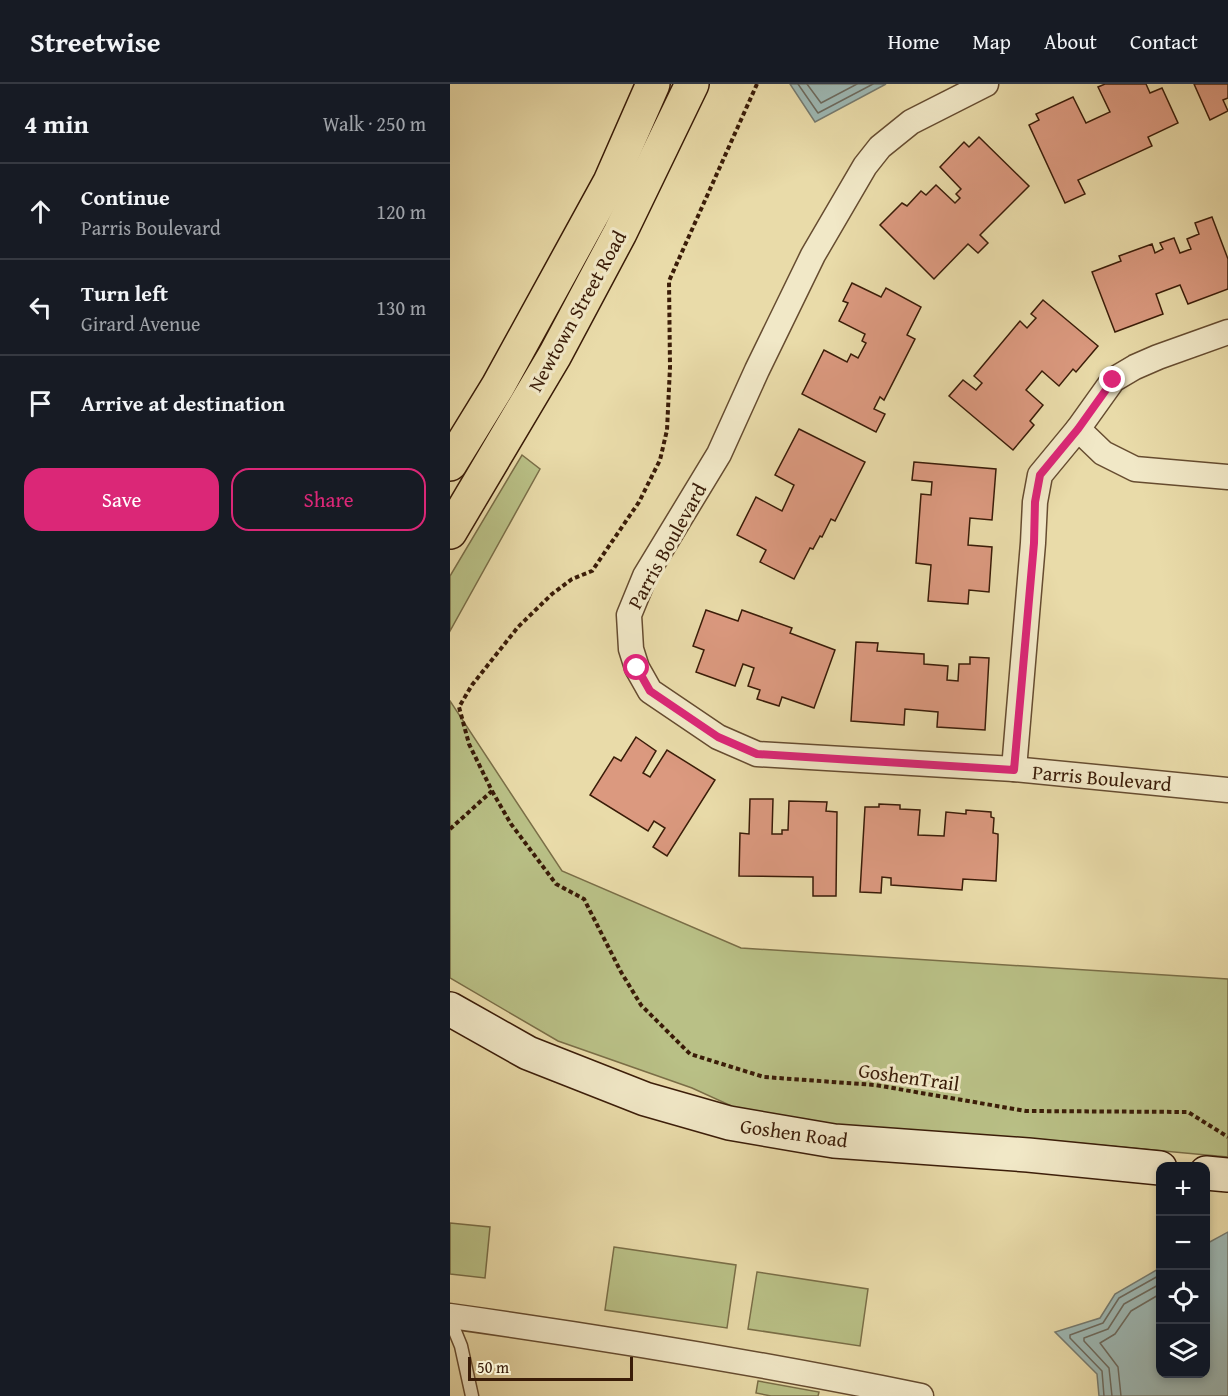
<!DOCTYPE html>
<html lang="en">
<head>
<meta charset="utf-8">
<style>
	:root { --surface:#171b24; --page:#20242c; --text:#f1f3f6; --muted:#9ea1a6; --line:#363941; --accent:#db2777 }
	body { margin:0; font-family:"Gentium Book Plus",serif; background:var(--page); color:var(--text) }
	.controls { position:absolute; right:18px; bottom:18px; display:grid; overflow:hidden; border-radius:12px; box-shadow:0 3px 9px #0003 }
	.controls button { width:54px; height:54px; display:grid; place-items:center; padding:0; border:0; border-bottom:2px solid var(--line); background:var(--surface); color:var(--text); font:30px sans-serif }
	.scale { position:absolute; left:18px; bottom:15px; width:165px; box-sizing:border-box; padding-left:6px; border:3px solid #3a1c08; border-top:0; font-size:16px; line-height:21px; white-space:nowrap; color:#3a1c08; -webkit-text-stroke:4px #f1e8c7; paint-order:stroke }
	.stop { position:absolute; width:18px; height:18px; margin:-14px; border:4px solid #db2777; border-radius:50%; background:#fff }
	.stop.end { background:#db2777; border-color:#fff; box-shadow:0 2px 6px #0008 }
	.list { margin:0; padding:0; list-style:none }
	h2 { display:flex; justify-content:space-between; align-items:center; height:78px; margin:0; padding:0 24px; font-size:26px }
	h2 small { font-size:20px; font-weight:400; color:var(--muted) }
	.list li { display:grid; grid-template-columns:39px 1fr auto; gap:18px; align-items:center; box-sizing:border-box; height:96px; padding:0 24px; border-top:2px solid var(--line) }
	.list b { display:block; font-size:22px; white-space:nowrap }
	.list p { margin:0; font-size:20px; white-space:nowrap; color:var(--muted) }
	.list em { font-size:20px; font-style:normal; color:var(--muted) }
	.actions { display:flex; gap:12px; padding:18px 24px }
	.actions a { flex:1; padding:14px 0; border:2px solid var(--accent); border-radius:18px; text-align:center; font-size:21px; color:var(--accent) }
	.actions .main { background:var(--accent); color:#fff }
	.icon { flex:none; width:33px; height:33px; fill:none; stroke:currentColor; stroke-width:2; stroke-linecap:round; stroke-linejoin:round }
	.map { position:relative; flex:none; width:778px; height:1312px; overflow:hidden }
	header { display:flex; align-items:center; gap:36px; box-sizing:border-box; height:84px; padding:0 30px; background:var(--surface); border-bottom:2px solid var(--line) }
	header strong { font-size:28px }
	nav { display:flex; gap:33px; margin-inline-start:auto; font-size:21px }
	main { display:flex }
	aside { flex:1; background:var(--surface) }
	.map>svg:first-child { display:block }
	.green { fill:#b9c086; stroke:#7a6e47; stroke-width:1.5 }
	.water { fill:#9db8b4; stroke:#757a6f; stroke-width:1.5 }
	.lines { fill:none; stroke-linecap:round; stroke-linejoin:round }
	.shore { stroke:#6c6a5e; stroke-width:1.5 }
	.building { fill:#db997f; stroke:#3a1c08; stroke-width:1.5 }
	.service-casing { stroke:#664c30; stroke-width:15 }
	.minor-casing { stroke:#664c30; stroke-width:27 }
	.secondary-casing { stroke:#3a1c08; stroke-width:36 }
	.primary-casing { stroke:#3a1c08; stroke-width:36 }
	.path { stroke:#3a1c08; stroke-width:4; stroke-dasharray:4.5 3; stroke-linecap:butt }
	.service { stroke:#f1e8c7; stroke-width:12 }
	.minor { stroke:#f1e8c7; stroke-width:24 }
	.secondary { stroke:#f1e8c7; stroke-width:33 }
	.primary { stroke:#e9dba9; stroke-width:33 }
	.route { stroke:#db2777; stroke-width:8 }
	.labels { text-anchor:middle; stroke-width:6; stroke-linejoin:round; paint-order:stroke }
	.street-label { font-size:20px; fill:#3a1c08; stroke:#f1e8c7 }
</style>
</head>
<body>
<header>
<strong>Streetwise</strong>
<nav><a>Home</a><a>Map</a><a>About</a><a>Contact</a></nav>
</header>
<main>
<aside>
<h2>4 min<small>Walk · 250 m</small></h2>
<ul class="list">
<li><svg class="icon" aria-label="ahead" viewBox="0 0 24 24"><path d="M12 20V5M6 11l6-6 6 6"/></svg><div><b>Continue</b><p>Parris Boulevard</p></div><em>120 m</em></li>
<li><svg class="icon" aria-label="left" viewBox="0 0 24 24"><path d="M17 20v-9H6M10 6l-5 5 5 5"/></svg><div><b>Turn left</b><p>Girard Avenue</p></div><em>130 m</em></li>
<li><svg class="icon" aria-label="arrive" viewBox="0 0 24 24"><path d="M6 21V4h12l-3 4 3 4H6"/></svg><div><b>Arrive at destination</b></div></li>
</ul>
<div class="actions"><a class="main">Save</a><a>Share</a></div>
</aside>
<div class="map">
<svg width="778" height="1312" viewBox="0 0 778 1312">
	<rect width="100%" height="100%" fill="#e9dba9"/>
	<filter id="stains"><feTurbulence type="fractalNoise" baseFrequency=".00333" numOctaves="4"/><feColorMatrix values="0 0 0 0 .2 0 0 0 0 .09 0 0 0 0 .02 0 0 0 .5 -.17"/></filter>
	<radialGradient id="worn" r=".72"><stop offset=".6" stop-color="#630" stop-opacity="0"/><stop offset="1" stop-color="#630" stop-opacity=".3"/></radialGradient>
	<g class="green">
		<polygon points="72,371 90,385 0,547 0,492"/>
		<polygon points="0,617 112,787 291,864 778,895 778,1073 574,1054 319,1039 242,1004 108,957 0,894"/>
		<polygon points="0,1139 40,1143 35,1194 0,1190"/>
		<polygon points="164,1163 286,1181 277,1244 155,1226"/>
		<polygon points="307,1188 418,1205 410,1262 298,1245"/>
		<polygon points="308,1297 369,1308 368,1312 321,1312 306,1309"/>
	</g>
	<g class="water">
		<polygon points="340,0 436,0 365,38"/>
		<polygon points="778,1148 778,1312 649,1312 647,1290 605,1248 650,1234 665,1210 710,1184 710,1290 756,1290 756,1160"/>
	</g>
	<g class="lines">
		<g class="shore">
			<polyline points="348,0 368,29 423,0"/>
			<polyline points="357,0 371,19 407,0"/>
			<polyline points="654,1312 652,1287 620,1254 620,1251 653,1239 669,1214 710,1191"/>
			<polyline points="662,1312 659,1284 634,1257 634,1254 658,1245 674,1220 710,1200"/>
			<polyline points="671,1312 668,1283 650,1259 665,1250 681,1227 710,1210"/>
		</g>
	</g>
	<g class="building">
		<polygon points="655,0 696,0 700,9 712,4 728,39 698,53 702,62 628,96 635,110 615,119 579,41 589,36 586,30 623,13 636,39 660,28 648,3"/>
		<polygon points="744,0 778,0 778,14 773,16 778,27 760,36"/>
		<polygon points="529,53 579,102 530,151 538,159 528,169 518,160 484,195 430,141 452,119 457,122 471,107 476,111 486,101 505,119 510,114 506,110 511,105 490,83 514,58 519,63"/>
		<polygon points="762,133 778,175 778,205 738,220 730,201 706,210 713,230 665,248 642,188 671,177 669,172 702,160 705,169 713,165 710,159 724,154 730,169 741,165 737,155 749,150 745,139"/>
		<polygon points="402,199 431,213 436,204 471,223 457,251 465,255 434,316 430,313 424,325 435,330 426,348 352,310 374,266 397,278 401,270 408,274 416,259 412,257 415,250 389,237 398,219 393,217"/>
		<polygon points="593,216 648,262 626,288 623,285 609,302 592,287 576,306 593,321 580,337 584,341 563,366 499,312 513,296 526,306 532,299 524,292 570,237 577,244 586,234 581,230"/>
		<polygon points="349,345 415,378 385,437 381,435 372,453 370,452 363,465 360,464 344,495 310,478 316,466 287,451 306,413 332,427 344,401 325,391"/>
		<polygon points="464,378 546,385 542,436 520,434 518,461 542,463 539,508 519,506 518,520 478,517 481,481 466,479 471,410 481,411 482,398 462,396"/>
		<polygon points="256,526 288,537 292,526 342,544 340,549 385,566 364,624 332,613 329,622 307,615 310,606 298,602 304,584 293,580 285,602 246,588 254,566 243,562"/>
		<polygon points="406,558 428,559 427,567 474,570 474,580 498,582 497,596 508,597 509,580 520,580 520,573 539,574 535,646 487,643 488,628 455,625 454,641 401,637"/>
		<polygon points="186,653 206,667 193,689 200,693 217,666 265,696 217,772 203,763 215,744 204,737 198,747 140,711 164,673 171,677"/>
		<polygon points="300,715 323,715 322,750 332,750 332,746 338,746 339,717 377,718 376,727 387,728 386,812 363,812 363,793 289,792 290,749 299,750"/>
		<polygon points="429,720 450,721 450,725 470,726 468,751 494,752 496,728 516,730 516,726 541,728 541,733 544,734 543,749 548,750 548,757 546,797 513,795 512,806 441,801 441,794 432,793 431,809 410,808 415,723 429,723"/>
	</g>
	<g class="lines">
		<g class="service-casing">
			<polyline id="service" points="0,1235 11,1262 22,1312"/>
		</g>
		<g class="minor-casing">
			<g id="minor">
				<polyline points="536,0 461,38 430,63 415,82 363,171 307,286 269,370 195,492 179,531 181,565 187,584 200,607 268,653 307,670 564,685 778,706"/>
				<polyline points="628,345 653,369 685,385 778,393"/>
				<polyline points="564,685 583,459 585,418 590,391 628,345 663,296 685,283 708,273 778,248"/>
				<path d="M0,1232C157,1254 315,1280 471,1312"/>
			</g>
		</g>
		<g class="secondary-casing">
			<g id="secondary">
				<polyline points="0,925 78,969 195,1015 279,1039 384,1057 578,1071 710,1084"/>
				<polyline points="756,1089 778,1091"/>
			</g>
		</g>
		<g class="primary-casing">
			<g id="primary">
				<polyline points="0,380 48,302 160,98 203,0"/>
				<polyline points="0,448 105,271 170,149 242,0"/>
			</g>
		</g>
		<g class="path">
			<polyline points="42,707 61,740 106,800 134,815 171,888 191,921 240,970 314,993 425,1001 576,1027 738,1028 778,1053"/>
			<polyline points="0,745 42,707 19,660 9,623 22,601 68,543 102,510 122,495 142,487 189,418 210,376 217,346 220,283 219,197 307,0"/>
		</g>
		<use href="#service" class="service"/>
		<use href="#minor" class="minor"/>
		<use href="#secondary" class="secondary"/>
		<use href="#primary" class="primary"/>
	</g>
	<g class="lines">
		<polyline class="route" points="187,584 200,607 268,653 307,670 564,686 584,459 585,418 590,391 628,345 663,296"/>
	</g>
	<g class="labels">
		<g class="street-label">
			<text transform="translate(127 227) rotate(-61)" y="7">Newtown Street Road</text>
			<text transform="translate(217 462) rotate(-61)" y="7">Parris Boulevard</text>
			<text transform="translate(652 694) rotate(5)" y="7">Parris Boulevard</text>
			<text transform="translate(459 993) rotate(8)" y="7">GoshenTrail</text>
			<text transform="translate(344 1049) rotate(8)" y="7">Goshen Road</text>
		</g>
	</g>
	<rect width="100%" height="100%" filter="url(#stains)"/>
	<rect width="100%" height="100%" fill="url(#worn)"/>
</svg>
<div class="controls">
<button>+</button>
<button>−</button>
<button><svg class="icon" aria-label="locate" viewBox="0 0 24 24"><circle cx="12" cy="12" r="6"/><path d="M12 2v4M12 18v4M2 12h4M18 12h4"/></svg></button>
<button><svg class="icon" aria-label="layers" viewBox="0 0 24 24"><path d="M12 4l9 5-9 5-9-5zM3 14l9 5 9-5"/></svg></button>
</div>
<div class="scale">50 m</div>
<div class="stop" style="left:187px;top:584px"></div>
<div class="stop end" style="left:663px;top:296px"></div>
</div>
</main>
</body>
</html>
